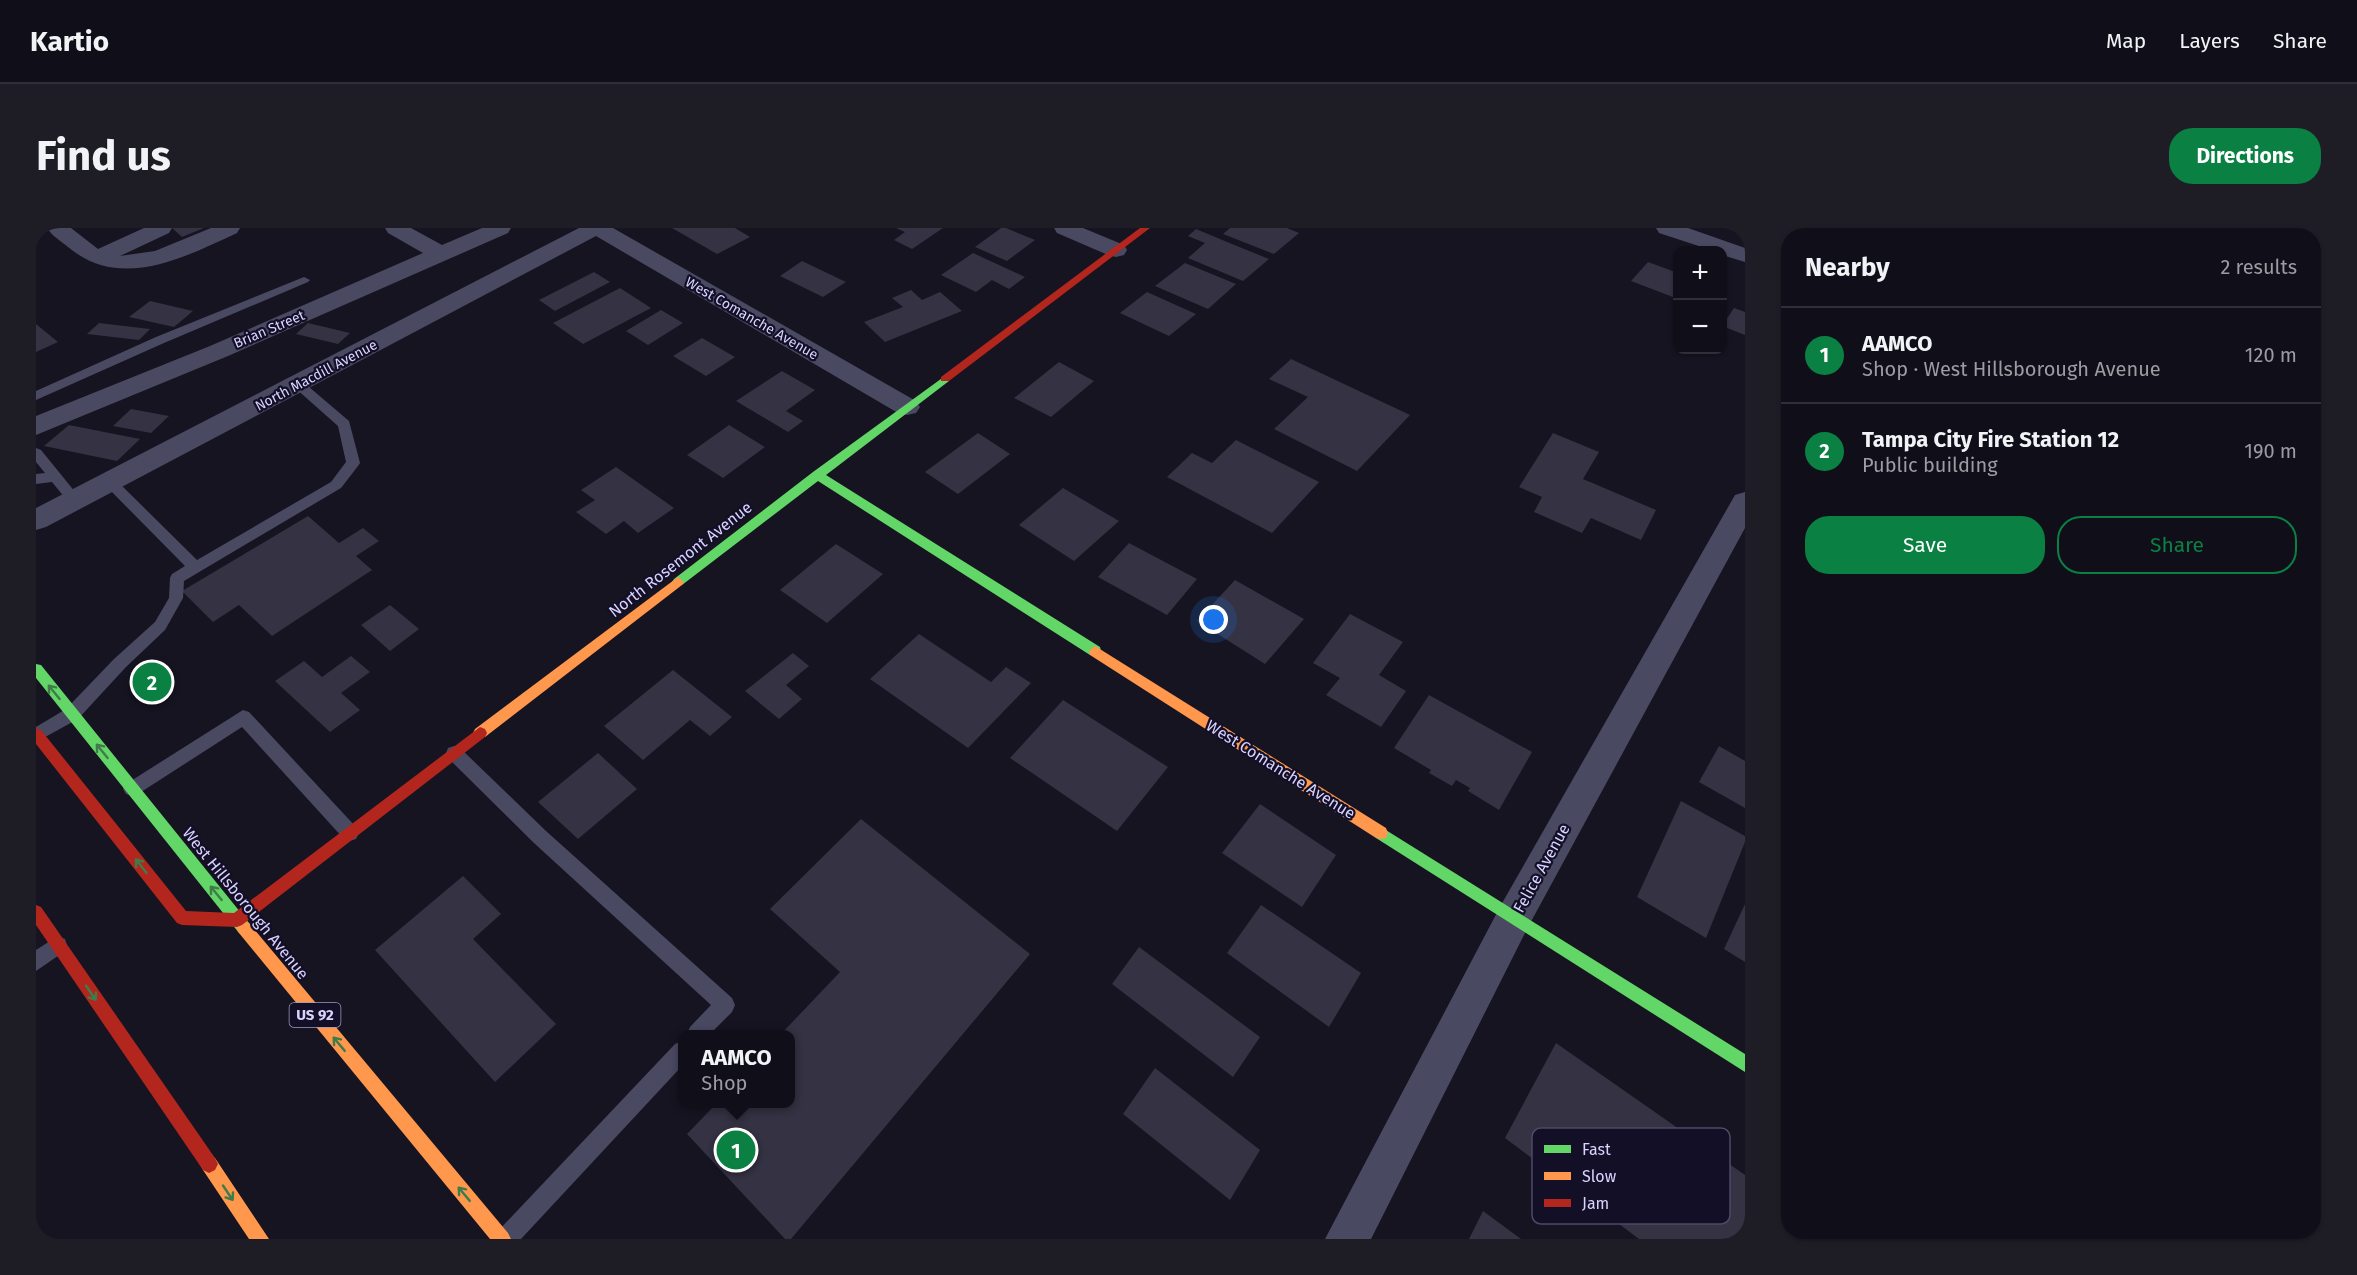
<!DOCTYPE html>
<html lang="en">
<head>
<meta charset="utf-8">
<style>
	:root { --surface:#100f19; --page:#1e1d26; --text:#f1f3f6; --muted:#9c9ca2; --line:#302f38; --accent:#0b8043 }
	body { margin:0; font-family:"Fira Sans",sans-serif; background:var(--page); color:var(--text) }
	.controls { position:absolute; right:18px; top:18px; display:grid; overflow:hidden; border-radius:12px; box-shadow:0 2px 4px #0004 }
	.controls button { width:54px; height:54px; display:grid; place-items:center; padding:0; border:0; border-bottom:2px solid var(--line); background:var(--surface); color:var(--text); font:30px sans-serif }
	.you { position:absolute; left:1178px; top:392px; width:21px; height:21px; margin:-15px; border:4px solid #fff; border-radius:50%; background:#1a73e8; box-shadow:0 0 0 9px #1a73e833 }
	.badge { display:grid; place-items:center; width:39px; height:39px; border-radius:50%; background:var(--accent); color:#fff; font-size:20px; font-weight:700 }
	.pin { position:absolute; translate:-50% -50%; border:3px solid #fff; box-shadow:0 2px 6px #0006 }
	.popup { position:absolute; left:642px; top:802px; width:117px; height:78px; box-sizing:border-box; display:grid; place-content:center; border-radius:12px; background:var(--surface); filter:drop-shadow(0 2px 4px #0005); font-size:20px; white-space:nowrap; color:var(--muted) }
	.popup b { font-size:22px; color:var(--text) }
	.popup::after { content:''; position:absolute; left:50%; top:100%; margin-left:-12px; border:12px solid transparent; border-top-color:var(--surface) }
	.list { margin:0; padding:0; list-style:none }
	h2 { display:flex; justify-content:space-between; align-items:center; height:78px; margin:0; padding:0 24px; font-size:26px }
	h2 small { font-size:20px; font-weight:400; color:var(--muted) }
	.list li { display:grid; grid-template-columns:39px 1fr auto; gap:18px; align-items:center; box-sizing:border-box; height:96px; padding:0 24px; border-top:2px solid var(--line) }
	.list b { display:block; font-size:22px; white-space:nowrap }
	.list p { margin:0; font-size:20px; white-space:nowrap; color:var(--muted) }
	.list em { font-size:20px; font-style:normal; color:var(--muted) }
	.actions { display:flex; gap:12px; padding:18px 24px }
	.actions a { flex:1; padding:14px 0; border:2px solid var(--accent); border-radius:24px; text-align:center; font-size:21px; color:var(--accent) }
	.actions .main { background:var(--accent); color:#fff }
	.map { position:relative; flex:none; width:1709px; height:1011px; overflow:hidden; border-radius:24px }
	header { display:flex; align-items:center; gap:36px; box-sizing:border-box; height:84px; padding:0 30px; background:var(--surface); border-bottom:2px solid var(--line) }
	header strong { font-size:28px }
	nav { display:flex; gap:33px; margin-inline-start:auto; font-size:21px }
	.intro { display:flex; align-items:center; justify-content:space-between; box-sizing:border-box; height:144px; padding:0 36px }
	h1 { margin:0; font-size:42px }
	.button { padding:15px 27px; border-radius:24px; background:var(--accent); color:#fff; font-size:21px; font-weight:700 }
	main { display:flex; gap:36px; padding:0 36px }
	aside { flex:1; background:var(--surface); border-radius:24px; box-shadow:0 2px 4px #0004 }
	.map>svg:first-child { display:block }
	.building { fill:#343243 }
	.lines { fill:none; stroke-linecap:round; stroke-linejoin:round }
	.lane { fill:#4a4962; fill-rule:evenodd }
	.street { fill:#4a4962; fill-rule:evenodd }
	.fast { fill:#63d668; fill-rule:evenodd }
	.slow { fill:#ff974d; fill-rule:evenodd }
	.jam { fill:#b3261e; fill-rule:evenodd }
	.oneway { stroke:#3f7c4a }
	.labels { text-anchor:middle; stroke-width:4.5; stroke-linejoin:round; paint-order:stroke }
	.far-street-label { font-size:14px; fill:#d9d4ff; stroke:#130f26 }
	.shield { fill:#130f26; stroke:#9e99be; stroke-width:1.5 }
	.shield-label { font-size:15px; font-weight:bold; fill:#d9d4ff }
	.street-label { font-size:16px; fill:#d9d4ff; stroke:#130f26 }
	.key { fill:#130f26; stroke:#4e4a67; stroke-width:1.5 }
	.key-label { font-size:16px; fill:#d9d4ff }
</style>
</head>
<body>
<header>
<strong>Kartio</strong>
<nav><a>Map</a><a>Layers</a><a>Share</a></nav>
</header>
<div class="intro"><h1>Find us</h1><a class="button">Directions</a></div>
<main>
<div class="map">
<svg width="1709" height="1011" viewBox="0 0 1709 1011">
	<rect width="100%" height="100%" fill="#161421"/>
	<g class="building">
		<polygon points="136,0 168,0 146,9"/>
		<polygon points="636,0 699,0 714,9 681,26"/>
		<polygon points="860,0 907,0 876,21 858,12 869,4"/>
		<polygon points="965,0 970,0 999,12 971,33 939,19"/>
		<polygon points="1194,0 1251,0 1263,5 1238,26 1187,6"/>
		<polygon points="1160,1 1196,16 1233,31 1207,53 1152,30 1169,15 1152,8"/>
		<polygon points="937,25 989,49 973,61 956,52 940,64 905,47"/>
		<polygon points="766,33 810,54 787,69 744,48"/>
		<polygon points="1612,34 1642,45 1642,71 1595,53"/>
		<polygon points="1149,35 1200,56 1172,81 1119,58"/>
		<polygon points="558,44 574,54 519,83 503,72"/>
		<polygon points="584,60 615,80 547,116 517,95"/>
		<polygon points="875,62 886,72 904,64 926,83 849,114 828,94 867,79 856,70"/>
		<polygon points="1111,64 1160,86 1133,108 1084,85"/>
		<polygon points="114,73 157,83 138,99 93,89"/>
		<polygon points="1698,80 1709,84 1709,107 1686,98"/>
		<polygon points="625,82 647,95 612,117 590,103"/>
		<polygon points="63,95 114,101 103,112 51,106"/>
		<polygon points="272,95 314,105 302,116 260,106"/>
		<polygon points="0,96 22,114 0,124"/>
		<polygon points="666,110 699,129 670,148 637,128"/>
		<polygon points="1255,131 1374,187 1321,243 1238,201 1272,169 1233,151"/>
		<polygon points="1023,134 1058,153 1015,189 978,170"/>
		<polygon points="746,143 779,162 750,183 767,193 752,204 700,173"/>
		<polygon points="95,181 133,188 115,205 77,198"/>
		<polygon points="33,197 104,211 81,233 8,218"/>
		<polygon points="693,197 729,219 687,250 651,227"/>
		<polygon points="942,205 974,226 922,266 889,244"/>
		<polygon points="1517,205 1563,224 1547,251 1620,282 1605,312 1555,290 1546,305 1498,284 1506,269 1483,259"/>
		<polygon points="1200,212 1283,254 1236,305 1131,249 1156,225 1176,235"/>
		<polygon points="580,239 638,280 602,305 588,293 570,306 540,284 559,272 545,262"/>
		<polygon points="1027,260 1083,293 1038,333 983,297"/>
		<polygon points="272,288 303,315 327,300 343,313 320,328 336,342 236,408 203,377 177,394 146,363"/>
		<polygon points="1093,315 1161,351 1131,387 1062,349"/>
		<polygon points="800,316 847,346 791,395 744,362"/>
		<polygon points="1199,352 1268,391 1229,436 1161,393"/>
		<polygon points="354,377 383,401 354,423 325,397"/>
		<polygon points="1314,386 1367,414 1343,447 1370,463 1345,499 1290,467 1304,450 1277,435"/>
		<polygon points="883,406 955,454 970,439 995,455 932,520 834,451"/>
		<polygon points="757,425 773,438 750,457 766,471 743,491 709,463"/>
		<polygon points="315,428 334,444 305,465 324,482 294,504 239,453 268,433 286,449"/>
		<polygon points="637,442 696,489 674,508 654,492 607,532 568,498"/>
		<polygon points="1393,467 1496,524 1463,582 1432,563 1434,560 1420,552 1416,558 1393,545 1395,542 1358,520"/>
		<polygon points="1027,472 1132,539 1081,603 974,530"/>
		<polygon points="1683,518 1709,533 1709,580 1663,554"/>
		<polygon points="562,525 601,561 542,611 502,574"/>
		<polygon points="1645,573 1709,608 1709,614 1670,710 1601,669"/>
		<polygon points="1224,576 1300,627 1266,679 1186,625"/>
		<polygon points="825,591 994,726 755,1011 749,1011 651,906 680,876 754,876 754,806 745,806 804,744 734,681"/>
		<polygon points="427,648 465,686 437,711 520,796 459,854 339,722"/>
		<polygon points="1709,676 1709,734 1688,721"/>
		<polygon points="1225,677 1325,745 1293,799 1191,725"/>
		<polygon points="1103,719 1224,809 1197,849 1076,756"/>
		<polygon points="1520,815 1709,947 1709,997 1704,1011 1603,1011 1469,910"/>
		<polygon points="1119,840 1224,922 1194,972 1087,886"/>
		<polygon points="1447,983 1485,1011 1433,1011"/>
	</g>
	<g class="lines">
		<g class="lane">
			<polygon points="268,49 274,52 272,54 128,115 0,172 0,163 120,109"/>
			<polygon points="262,152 266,153 313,193 324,235 322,238 305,260 148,353 147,370 129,402 90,439 42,491 0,514 0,499 30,481 78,431 119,394 133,370 134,350 136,346 149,338 69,257 67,254 69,251 79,251 161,332 295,254 310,234 302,198 258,159 256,156 258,153"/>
			<polygon points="0,220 5,222 44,270 46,273 44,276 34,276 16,254 0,256 0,246 9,245 0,234"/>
			<polygon points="207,482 213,484 320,599 323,605 320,611 314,613 308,611 206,499 102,566 96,568 90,566 87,561 90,556"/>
			<polygon points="418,518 424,520 510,603 696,770 699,777 696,784 674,806 651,806 654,799 675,777 498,615 412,530 410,525 412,520"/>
			<polygon points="22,708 29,711 31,717 29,723 0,743 0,722"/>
			<polygon points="646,813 646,838 485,1011 459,1011 462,1003 639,816"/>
		</g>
		<g class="street">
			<path d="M11,0H35L62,21L108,0H136L133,5L84,28L119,23L175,0H204L201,5C147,30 84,63 32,19C25,13 16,8 11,0Z"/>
			<polygon points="349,0 375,0 406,17 446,0 475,0 472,5 192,128 0,207 0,188 174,118 387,25 352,5"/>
			<polygon points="543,0 577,0 880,173 884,179 880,185 871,187 862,185 560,8 10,299 0,302 0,280"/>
			<polygon points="1018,0 1047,0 1088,17 1091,22 1088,27 1080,29 1072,27 1021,5"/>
			<polygon points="1620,0 1652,0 1709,20 1709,34 1686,27 1686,22 1675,22 1623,5"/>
			<polygon points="1709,264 1709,300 1491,701 1335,1011 1289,1011 1465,677 1699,267"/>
		</g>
		<g class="fast">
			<polygon points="909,148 913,149 913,153 790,247 1064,419 1065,423 1064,427 1054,427 782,253 646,357 638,357 636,354 638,351 777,244"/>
			<polygon points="0,436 5,437 213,695 216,700 213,705 208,707 203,705 0,450"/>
			<polygon points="1345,599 1709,826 1709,844 1340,610 1338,605 1340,600"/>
		</g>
		<g class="slow">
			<polygon points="642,349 648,354 646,357 449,509 439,509 437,505 439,501"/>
			<polygon points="1059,418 1350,600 1352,605 1350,610 1345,611 1340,610 1054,427 1053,423"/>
			<polygon points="208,693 213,695 472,1005 475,1011 454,1011 203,705 200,700 203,695"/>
			<polygon points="173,927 179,930 233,1011 213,1011 167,942 164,936 167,930"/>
		</g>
		<g class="jam">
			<polygon points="1104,0 1114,0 913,153 905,153 905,149"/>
			<polygon points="444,499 449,501 451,505 449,509 206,697 201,699 146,697 141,695 0,516 0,500 5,502 150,683 198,685"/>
			<polygon points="0,677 5,679 179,930 182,936 179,942 173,945 167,942 0,697"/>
		</g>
	</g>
	<defs><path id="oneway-shaft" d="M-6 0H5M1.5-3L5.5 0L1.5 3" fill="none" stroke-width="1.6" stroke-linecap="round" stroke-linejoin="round" transform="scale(1.5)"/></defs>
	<g class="oneway">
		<use href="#oneway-shaft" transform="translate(18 464) rotate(-129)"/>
		<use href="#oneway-shaft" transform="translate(66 523) rotate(-129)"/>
		<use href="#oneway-shaft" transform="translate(105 638) rotate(-128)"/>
		<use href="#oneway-shaft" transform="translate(180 665) rotate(-129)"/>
		<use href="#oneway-shaft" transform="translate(55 765) rotate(56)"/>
		<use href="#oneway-shaft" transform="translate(303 816) rotate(-130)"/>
		<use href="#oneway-shaft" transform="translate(192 965) rotate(56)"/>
		<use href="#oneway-shaft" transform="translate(428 966) rotate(-130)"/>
	</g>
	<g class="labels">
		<g class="far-street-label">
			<text transform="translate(716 90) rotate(30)" y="5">West Comanche Avenue</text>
			<text transform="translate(233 101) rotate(-23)" y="5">Brian Street</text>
			<text transform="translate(280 147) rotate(-28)" y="5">North Macdill Avenue</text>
		</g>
		<rect class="shield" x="253.5" y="775" width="51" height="24" rx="4.5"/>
		<g class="shield-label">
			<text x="279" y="792">US 92</text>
		</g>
		<g class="street-label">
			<text transform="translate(644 331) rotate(-38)" y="6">North Rosemont Avenue</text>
			<text transform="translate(1245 541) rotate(32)" y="6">West Comanche Avenue</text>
			<text transform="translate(1505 640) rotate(-61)" y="6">Felice Avenue</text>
			<text transform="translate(210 675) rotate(51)" y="6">West Hillsborough Avenue</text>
		</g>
	</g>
	<rect x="1496" y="900" width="198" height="96" rx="9" class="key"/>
	<rect x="1508" y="917" width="27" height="8" fill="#63d668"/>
	<rect x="1508" y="944" width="27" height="8" fill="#ff974d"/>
	<rect x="1508" y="971" width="27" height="8" fill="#b3261e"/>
	<g class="key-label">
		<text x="1546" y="927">Fast</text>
		<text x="1546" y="954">Slow</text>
		<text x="1546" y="981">Jam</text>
	</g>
</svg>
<div class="controls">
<button>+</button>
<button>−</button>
</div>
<div class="you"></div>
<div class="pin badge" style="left:700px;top:922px">1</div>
<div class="popup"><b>AAMCO</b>Shop</div>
<div class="pin badge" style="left:116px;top:454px">2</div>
</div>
<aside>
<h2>Nearby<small>2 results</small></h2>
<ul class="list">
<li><span class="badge">1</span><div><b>AAMCO</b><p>Shop · West Hillsborough Avenue</p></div><em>120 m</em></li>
<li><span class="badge">2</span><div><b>Tampa City Fire Station 12</b><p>Public building</p></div><em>190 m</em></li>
</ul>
<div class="actions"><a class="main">Save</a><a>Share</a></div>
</aside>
</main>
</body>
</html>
